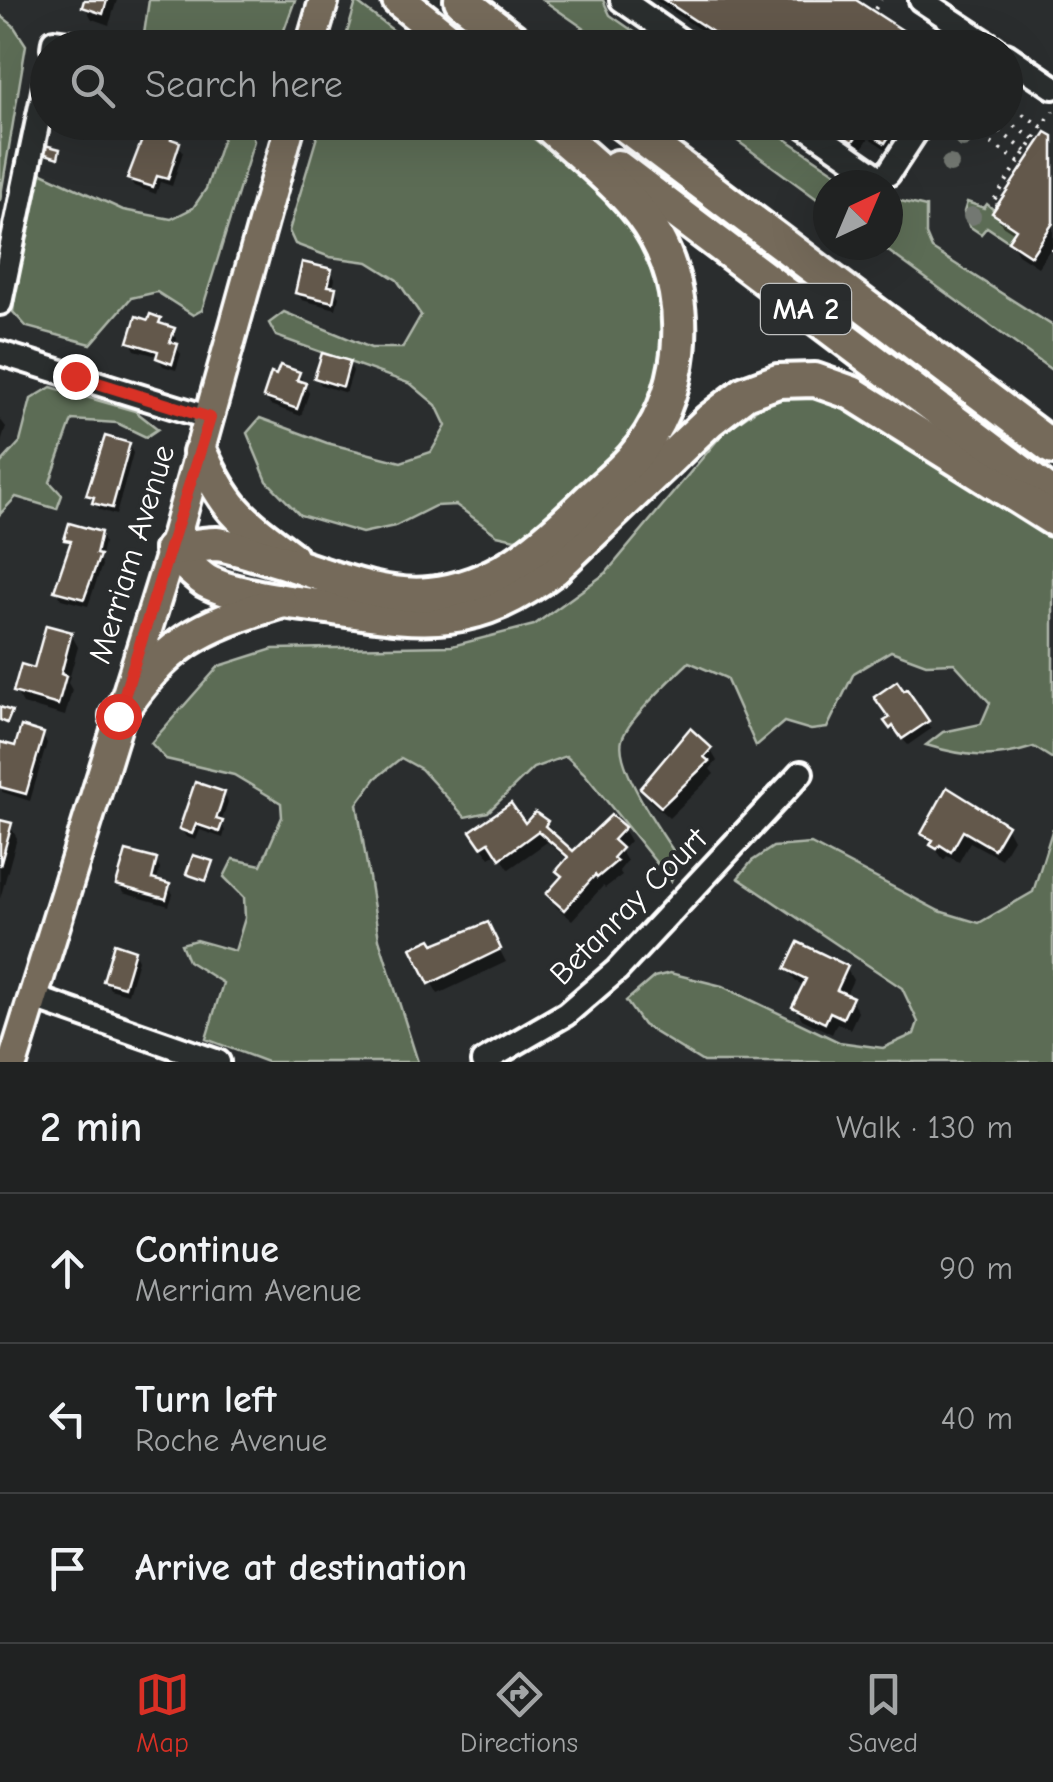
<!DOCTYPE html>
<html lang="en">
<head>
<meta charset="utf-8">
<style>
	:root { --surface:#202222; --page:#2d2f2f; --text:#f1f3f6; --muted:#a2a4a5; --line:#3d3f40; --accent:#d93025 }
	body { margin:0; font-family:"Comic Neue",sans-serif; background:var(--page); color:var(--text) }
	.compass { position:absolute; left:813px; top:170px; width:90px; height:90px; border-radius:50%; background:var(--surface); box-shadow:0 10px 40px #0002; rotate:44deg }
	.stop { position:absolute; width:30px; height:30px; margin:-22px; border:8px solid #d93025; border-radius:50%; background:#fff }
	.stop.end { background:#d93025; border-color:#fff; box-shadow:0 2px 10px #0008 }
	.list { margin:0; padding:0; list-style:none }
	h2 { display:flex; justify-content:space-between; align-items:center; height:130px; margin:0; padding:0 40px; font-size:42px }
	h2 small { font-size:32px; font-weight:400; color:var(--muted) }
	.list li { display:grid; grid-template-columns:65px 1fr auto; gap:30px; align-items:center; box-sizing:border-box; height:150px; padding:0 40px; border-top:2px solid var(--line) }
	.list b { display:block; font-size:38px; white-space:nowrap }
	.list p { margin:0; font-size:32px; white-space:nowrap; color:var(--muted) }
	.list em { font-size:32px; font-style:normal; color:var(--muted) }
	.icon { flex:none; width:55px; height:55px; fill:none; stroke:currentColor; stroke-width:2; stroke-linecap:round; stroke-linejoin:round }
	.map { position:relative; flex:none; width:1053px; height:1062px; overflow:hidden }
	.search { position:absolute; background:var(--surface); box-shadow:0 10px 40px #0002; left:30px; right:30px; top:30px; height:110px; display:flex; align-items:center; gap:25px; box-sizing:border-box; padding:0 35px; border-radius:55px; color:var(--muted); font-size:38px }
	.sheet { height:580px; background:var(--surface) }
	nav { display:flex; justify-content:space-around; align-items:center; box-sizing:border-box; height:140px; border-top:2px solid var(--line); background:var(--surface); font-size:28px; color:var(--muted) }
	nav a { display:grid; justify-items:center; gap:5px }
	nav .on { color:var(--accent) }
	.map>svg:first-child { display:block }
	.green { fill:#5c6c54; stroke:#aeb6aa; stroke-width:2.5 }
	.shadow { fill:#0007 }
	.building { fill:#64584b; stroke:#fff; stroke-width:2.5 }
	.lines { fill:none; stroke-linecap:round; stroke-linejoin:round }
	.minor-casing { stroke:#fff; stroke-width:30 }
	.major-casing { stroke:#fff; stroke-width:35 }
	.highway-casing { stroke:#fff; stroke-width:40 }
	.path { stroke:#fff; stroke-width:4; stroke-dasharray:2.5 8; stroke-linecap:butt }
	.minor { stroke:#2a2d2e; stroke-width:22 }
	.major { stroke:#746a5a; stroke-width:28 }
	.highway { stroke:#746a5a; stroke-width:32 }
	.tree { fill:#737872 }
	.route { stroke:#d93025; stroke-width:12 }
	.labels { text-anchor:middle; stroke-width:8; stroke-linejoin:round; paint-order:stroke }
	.shield { fill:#2a2d2e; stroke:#bfc0c0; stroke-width:2.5 }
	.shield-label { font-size:30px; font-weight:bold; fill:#fff }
	.street-label { font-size:32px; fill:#fff; stroke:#2a2d2e }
</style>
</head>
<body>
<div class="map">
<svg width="1053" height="1062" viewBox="0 0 1053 1062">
	<rect width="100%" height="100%" fill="#2a2d2e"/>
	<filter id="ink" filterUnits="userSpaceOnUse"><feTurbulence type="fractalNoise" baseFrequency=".01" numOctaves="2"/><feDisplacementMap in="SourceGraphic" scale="20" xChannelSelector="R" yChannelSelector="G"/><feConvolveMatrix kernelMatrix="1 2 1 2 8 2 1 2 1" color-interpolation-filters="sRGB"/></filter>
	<g filter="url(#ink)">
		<g class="green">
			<polygon points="149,0 295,0 278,47 152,48 143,41"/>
			<polygon points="543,0 603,0 610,15 656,47 611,47"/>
			<polygon points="356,2 415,47 343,47"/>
			<polygon points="0,15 13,25 26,45 0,201"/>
			<path d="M228,123C244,123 250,125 254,141L202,310L193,315L157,292L131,298L91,344L27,327L13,312L28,180L38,171L123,210L171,219L193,208L206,189Z"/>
			<polygon points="321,123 513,123 593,184 634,234 653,275 665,322 663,364 653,401 617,458 536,533 515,539 497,535 456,505 435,506 395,526 362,533 300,515 267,481 247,433 260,418 327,443 401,462 431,452 446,426 436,405 411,384 276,336 269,323 284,312 371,348 402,348 421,315 397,280 368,262 330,257 295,244 289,231"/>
			<polygon points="713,123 762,123 854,185 828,185 828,207"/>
			<polygon points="888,198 926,207 926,235 932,249 1053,326 1053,371 880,245 888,245"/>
			<polygon points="967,202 984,208 987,204 1016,229 1008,241 987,227 981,234 969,226 964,212"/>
			<polygon points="51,387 135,411 158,429 146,437 117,423 72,420 50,482 62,495 57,509 16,497 0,514 0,464 20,442 31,399"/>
			<path d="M785,396L829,400L919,444L1053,534V759L1034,747C994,760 966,757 926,745L943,732L981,724L990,703L954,663L926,664L891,651L854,673L827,728L811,730L784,722L756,746L726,678L689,662C673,678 627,720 622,740C615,766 663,836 679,859L671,881L584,773L566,756L533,768L488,812L465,817L421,769L401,758L376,778L357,804L379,939L418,1062H267L206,1039L223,983L188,961L181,944L196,940L235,951L245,918L244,897L224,877L233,859L261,865L282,817L281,803L234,775L166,759L151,743L219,666L273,649L452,646L534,625L606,573L725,431L763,405Z"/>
			<polygon points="1053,828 1053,1062 703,1062 643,1025 626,1001 654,977 670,973 722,986 839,1042 883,1048 914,1034 918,1022 902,988 738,878 752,861 773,847 811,844 939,911 979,923 1033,892"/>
		</g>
		<g class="shadow">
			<polygon points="87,0 117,0 109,25 92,19 85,7"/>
			<polygon points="655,0 852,0 925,48 728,48"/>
			<polygon points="842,122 912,122 892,153 869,138 858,154 843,144 836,132"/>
			<polygon points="171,134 183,152 172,186 160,182 156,194 134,186 130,179"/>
			<polygon points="1053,139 1053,245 1038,267 1018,254 1011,241 1016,234 1002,225 995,213"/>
			<polygon points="331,271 335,279 333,289 339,297 336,309 302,300 297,293"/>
			<polygon points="159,320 177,338 175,346 181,354 176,370 163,366 157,356 135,350 131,342 150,323"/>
			<polygon points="349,363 353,371 346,393 321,385 317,377"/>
			<polygon points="299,374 309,393 301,416 270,405 266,397"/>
			<polygon points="0,419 6,427 0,446"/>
			<polygon points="129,446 133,453 116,515 100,510 88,494"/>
			<polygon points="100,534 104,542 100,560 102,565 88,606 61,599 57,591 71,547 67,539"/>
			<polygon points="71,634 78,647 68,683 72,690 65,716 23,704 16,692"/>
			<polygon points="887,722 926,722 931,729 908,745"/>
			<polygon points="42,735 47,743 30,801 2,792 0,745 16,750"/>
			<polygon points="710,749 717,761 710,769 714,774 669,818 650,801 643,789"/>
			<polygon points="224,794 228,802 221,823 225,831 223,838 200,830 196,840 186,837 181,829"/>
			<polygon points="0,823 10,826 17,838 0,899"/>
			<polygon points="546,823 573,855 623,829 630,841 621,851 627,861 619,871 622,875 605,888 603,886 572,920 556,907 549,894 563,879 559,871 568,860 547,842 509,869 498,853 490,858 480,844"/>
			<polygon points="1006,826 1013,839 1001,859 970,842 959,862 947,856 944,860 924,834"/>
			<polygon points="156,862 160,869 156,883 168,886 173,894 169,906 123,893 119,885"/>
			<polygon points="212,864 207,883 189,874"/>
			<polygon points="493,937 506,962 438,994 431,982 433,947"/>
			<polygon points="134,952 138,960 128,994 110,989 106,981"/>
			<polygon points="846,968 853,980 845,997 851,999 858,1012 850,1029 837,1023 832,1034 802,1019 795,1007 805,986 795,981 788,969"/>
		</g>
		<g class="building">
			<polygon points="84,0 107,0 103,14 82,7"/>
			<polygon points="664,0 856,0 930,48 767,48 759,42 755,48 737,48"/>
			<polygon points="839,122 898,122 885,143 862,128 851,144 833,132"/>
			<polygon points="148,124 173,132 171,139 180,142 168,179 157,176 153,187 127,179"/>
			<polygon points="1046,132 1053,136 1053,223 1031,256 1008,241 1016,229 992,213"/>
			<polygon points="41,144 60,149 58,158 39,152"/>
			<polygon points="302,262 332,269 328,286 336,287 333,302 295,293"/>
			<polygon points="150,314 161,318 159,323 175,328 170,342 178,344 172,364 156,358 158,351 128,342 136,316 148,320"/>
			<polygon points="322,353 350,361 343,387 314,378"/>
			<polygon points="280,365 300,372 297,380 306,383 297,409 263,397 271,373 276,375"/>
			<polygon points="105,436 130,443 112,508 92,503 94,497 86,495"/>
			<polygon points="69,523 101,532 96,554 100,555 84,599 54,591 71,541 64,540"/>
			<polygon points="46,625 72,632 61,674 66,676 58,705 13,692 21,664 34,668"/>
			<polygon points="897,681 904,691 907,689 929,721 902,739 893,726 890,729 884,721 889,718 874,697"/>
			<polygon points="0,707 12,711 7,723 0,720"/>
			<polygon points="21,726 44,733 26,794 0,787 0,742 15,746"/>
			<polygon points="690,728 712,748 704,757 709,761 661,807 640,788"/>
			<polygon points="195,782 225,792 216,819 223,821 219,832 196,824 192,834 179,829"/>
			<polygon points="947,787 1008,825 994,849 963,831 951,852 940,845 937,849 930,845 933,840 921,834"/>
			<polygon points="511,803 525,823 535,812 548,821 545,826 573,851 611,815 625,827 613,840 622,848 613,858 617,861 597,878 595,875 564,910 546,894 562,876 556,871 568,857 538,831 500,859 489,842 481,847 470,831"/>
			<polygon points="0,820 12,823 0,866"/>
			<polygon points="126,851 157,859 152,879 170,884 166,899 116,885"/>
			<polygon points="193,855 213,861 206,881 186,874"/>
			<polygon points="488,922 501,949 429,984 411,948 431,939 434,944"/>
			<polygon points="798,942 848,966 837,990 853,997 843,1018 830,1012 825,1023 792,1007 806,979 785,969"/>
			<polygon points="114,943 135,950 124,987 103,981"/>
		</g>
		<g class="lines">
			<g class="minor-casing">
				<g id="minor">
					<polyline points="622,0 691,48"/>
					<polyline points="921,0 994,48"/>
					<polyline points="53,48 54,41 106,48"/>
					<polyline points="1006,55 1053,87"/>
					<polyline points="799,122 880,178 888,174 922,122"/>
					<polyline points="0,303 48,72"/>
					<polyline points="0,353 210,418"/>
					<polyline points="32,997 218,1062"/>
					<polyline points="483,1062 566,1014 617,970 801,773"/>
				</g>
			</g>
			<g class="major-casing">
				<g id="major">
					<polyline points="310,48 324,0"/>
					<polyline points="13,1062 176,536 291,122"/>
				</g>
			</g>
			<g class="highway-casing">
				<g id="highway">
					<polyline points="399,0 459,48"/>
					<polyline points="461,0 523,48"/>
					<polyline points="621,122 1053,448"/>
					<polyline points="617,167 1053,496"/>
					<path d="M200,452C226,510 241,520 290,557"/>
					<path d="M171,550C182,560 194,573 206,581C233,596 296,603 327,607C423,621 473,631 555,568L710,420L745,393L778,381L815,380L852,393L1053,519"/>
					<path d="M171,550C185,548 202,544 216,544C228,545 242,550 253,553C308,566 373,600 430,594C496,587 538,549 584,505C600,489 618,475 633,458C685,399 694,305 656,237C631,191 583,157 545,122"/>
					<path d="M117,716C168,642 196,628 280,602"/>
				</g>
			</g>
			<g class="path">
				<polyline points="875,9 881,0"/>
				<polyline points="1014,108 1042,127"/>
				<polyline points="1006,120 1034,139"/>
				<polyline points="999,131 1026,151"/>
				<polyline points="991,143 1019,162"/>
				<polyline points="997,206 992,203 1053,111"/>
				<polyline points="1053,249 1053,253"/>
			</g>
			<use href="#minor" class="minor"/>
			<use href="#major" class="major"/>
			<use href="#highway" class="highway"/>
		</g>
		<g class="tree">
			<circle cx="963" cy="139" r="9"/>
			<circle cx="950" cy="164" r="9"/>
			<circle cx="972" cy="216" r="9"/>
		</g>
	</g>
	<g class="lines" filter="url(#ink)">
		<polyline class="route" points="75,376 210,418 118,716"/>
	</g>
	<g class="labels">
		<rect class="shield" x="761" y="284" width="90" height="50" rx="8"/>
		<g class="shield-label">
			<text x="806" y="319">MA 2</text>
		</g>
		<g class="street-label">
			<text transform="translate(131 554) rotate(-73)" y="11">Merriam Avenue</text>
			<text transform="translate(628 906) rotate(-45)" y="11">Betanray Court</text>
		</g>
	</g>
</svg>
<svg class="compass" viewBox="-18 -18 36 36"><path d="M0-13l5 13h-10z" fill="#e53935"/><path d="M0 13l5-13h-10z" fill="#a2a4a5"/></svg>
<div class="stop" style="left:118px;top:716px"></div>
<div class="stop end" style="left:75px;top:376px"></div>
<div class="search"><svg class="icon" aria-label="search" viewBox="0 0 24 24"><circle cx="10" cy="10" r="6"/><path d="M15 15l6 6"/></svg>Search here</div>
</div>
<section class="sheet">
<h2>2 min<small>Walk · 130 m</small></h2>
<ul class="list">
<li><svg class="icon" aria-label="ahead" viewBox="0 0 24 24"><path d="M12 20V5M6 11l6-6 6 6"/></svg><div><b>Continue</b><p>Merriam Avenue</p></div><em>90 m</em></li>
<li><svg class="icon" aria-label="left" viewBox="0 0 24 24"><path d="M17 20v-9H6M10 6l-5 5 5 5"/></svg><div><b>Turn left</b><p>Roche Avenue</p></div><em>40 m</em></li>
<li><svg class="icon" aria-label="arrive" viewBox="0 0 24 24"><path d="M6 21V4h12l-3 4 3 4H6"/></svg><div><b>Arrive at destination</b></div></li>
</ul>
</section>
<nav>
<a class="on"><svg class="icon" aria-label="map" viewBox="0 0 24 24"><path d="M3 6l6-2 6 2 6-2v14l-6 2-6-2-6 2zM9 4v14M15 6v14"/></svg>Map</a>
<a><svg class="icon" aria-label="directions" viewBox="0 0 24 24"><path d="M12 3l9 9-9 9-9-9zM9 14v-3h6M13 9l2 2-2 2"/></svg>Directions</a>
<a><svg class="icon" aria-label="saved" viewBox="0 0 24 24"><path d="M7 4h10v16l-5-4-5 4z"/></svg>Saved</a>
</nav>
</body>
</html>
